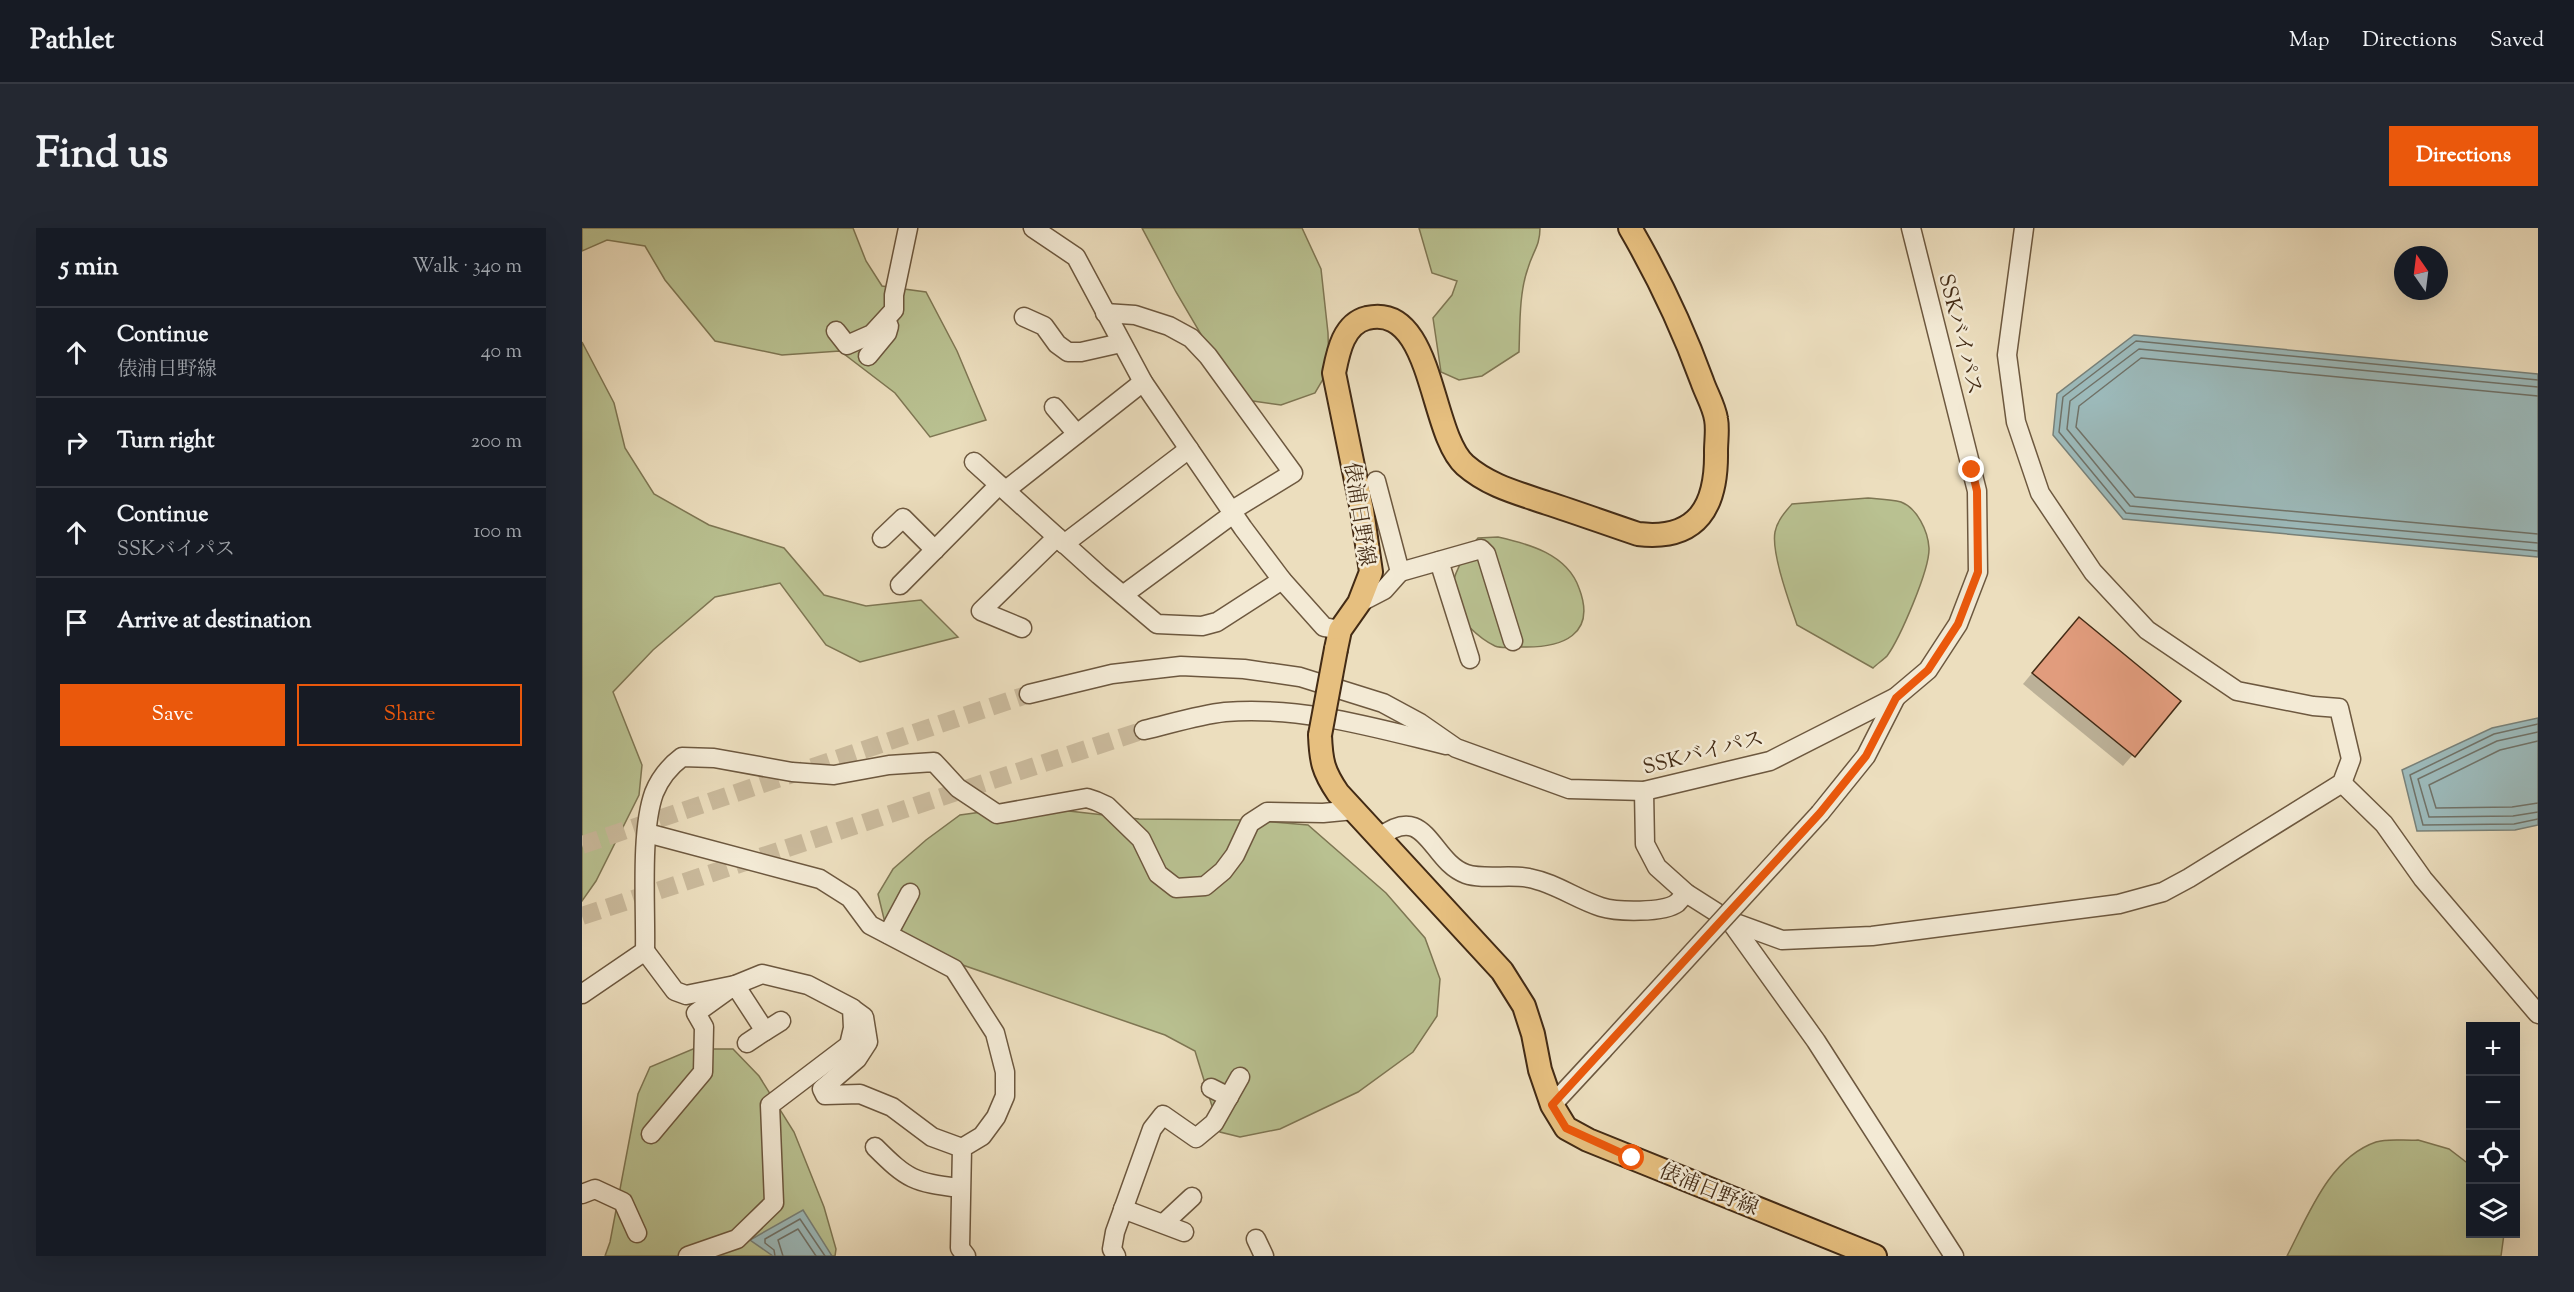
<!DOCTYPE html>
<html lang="en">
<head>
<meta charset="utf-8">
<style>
	:root { --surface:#171b24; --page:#242831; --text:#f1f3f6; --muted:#9ea1a6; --line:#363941; --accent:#ea580c }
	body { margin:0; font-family:"Sorts Mill Goudy","Noto Serif JP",serif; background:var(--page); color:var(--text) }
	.controls { position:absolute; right:18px; bottom:18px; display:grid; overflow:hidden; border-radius:0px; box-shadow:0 6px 24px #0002 }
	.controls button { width:54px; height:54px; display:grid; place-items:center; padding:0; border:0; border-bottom:2px solid var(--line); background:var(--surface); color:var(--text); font:30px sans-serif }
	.compass { position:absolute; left:1812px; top:18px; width:54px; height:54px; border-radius:50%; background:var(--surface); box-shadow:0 6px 24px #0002; rotate:346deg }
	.stop { position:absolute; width:18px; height:18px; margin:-14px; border:4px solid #ea580c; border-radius:50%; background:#fff }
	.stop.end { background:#ea580c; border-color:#fff; box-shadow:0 2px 6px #0008 }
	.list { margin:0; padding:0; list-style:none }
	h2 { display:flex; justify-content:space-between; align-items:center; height:78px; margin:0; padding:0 24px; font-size:26px }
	h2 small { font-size:20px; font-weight:400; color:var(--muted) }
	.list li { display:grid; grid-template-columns:39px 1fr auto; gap:18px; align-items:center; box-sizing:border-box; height:90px; padding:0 24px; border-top:2px solid var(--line) }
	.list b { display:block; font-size:22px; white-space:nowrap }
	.list p { margin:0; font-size:20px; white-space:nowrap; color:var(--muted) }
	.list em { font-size:20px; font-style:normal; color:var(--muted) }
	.actions { display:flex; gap:12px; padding:18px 24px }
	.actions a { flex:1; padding:14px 0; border:2px solid var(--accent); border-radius:0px; text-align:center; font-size:21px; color:var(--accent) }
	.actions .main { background:var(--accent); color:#fff }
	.icon { flex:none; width:33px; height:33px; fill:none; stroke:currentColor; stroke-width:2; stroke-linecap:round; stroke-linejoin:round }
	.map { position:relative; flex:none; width:1956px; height:1028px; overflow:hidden; border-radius:0px }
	header { display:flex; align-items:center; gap:36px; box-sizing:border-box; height:84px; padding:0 30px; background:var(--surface); border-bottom:2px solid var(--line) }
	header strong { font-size:28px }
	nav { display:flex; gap:33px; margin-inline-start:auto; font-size:21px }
	.intro { display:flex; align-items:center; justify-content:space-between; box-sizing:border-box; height:144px; padding:0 36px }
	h1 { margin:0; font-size:42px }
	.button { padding:15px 27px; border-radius:0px; background:var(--accent); color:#fff; font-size:21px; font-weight:700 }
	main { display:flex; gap:36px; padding:0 36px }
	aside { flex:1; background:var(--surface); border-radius:0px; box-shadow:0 6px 24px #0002 }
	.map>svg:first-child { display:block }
	.green { fill:#b9c191; stroke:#7e7653; stroke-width:1.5 }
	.water { fill:#9cbabb; stroke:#788179; stroke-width:1.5 }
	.shadow { fill:#0003 }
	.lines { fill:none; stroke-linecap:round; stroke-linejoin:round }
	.shore { stroke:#707268; stroke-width:1.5 }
	.building { fill:#e19c7d; stroke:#432b15; stroke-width:1.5 }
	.minor-tunnel { stroke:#caba9c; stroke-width:18; stroke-dasharray:18 9; stroke-linecap:butt }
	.minor-casing { stroke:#6d583f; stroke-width:21 }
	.major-casing { stroke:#432b15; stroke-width:26 }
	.minor { stroke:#f3ead5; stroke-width:18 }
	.major { stroke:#e6bf7f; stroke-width:22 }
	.minor-bridge-casing { stroke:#6d583f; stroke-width:21; stroke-linecap:butt }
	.major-bridge-casing { stroke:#432b15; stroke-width:26; stroke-linecap:butt }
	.minor-bridge { stroke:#f3ead5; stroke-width:18 }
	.major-bridge { stroke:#e6bf7f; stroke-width:22 }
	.route { stroke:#ea580c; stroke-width:8 }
	.labels { text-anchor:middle; stroke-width:5; stroke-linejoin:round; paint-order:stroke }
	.street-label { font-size:21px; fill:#432b15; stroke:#f3ead5 }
</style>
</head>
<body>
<header>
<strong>Pathlet</strong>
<nav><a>Map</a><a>Directions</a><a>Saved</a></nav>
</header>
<div class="intro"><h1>Find us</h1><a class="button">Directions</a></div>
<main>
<aside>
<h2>5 min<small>Walk · 340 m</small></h2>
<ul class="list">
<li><svg class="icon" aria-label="ahead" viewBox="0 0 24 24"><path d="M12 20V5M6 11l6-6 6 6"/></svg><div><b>Continue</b><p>俵浦日野線</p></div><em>40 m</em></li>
<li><svg class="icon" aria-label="right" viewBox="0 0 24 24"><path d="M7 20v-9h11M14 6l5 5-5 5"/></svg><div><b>Turn right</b></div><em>200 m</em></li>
<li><svg class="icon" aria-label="ahead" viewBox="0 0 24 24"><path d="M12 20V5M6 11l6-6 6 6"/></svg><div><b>Continue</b><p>SSKバイパス</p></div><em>100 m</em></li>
<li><svg class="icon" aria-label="arrive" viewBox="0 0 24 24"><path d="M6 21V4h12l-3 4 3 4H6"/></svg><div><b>Arrive at destination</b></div></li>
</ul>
<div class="actions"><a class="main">Save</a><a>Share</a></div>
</aside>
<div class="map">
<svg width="1956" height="1028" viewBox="0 0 1956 1028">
	<rect width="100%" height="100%" fill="#ecdebe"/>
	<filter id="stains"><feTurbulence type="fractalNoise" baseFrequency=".00333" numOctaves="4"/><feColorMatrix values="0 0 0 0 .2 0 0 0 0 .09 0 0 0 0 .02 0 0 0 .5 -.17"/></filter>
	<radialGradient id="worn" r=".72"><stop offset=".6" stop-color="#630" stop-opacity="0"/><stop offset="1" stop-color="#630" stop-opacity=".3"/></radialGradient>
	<g class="green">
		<polygon points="0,0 271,0 284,33 300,58 344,64 375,123 404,192 348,209 313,165 258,123 200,127 133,113 83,52 63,18 25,12 0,23"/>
		<polygon points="560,0 720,0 739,41 746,105 747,141 733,165 699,177 657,171 594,64"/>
		<path d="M837,0H958C958,18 951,23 946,40C937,65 938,97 937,124L900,148L877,152L859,144L851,90L870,67L875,53L850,45Z"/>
		<polygon points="0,114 32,175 43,220 72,266 127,297 202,320 242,367 284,378 339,372 376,409 278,434 244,417 198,355 133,369 71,422 31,464 60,537 57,567 14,653 0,673"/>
		<path d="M1286,270C1296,271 1309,271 1319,274C1335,280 1346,303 1347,320C1348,341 1318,410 1305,428C1301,432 1295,436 1291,440L1215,397C1208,376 1189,325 1193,304C1195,293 1203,284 1210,276Z"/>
		<path d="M916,309C947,316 985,326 997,360C1015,407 980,420 940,419C932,419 920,421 913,418C898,411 873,389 870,372C867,350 883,325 896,310Z"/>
		<polygon points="443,578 557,591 668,592 726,597 804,665 843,710 858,751 855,788 831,824 776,864 698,901 658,909 638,904 613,823 583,807 369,733 303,695 296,666 311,641 344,612 378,587"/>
		<polygon points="111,821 151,821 177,848 212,904 242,979 254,1021 253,1028 23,1028 28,1014 56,866 68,839"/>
		<path d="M1836,912L1867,921L1888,937V1006H1922L1919,1028H1705C1726,988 1747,930 1794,914C1806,910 1824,913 1836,912Z"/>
	</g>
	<g class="water">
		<polygon points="1552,107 1956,146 1956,329 1541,291 1471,207 1475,166"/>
		<polygon points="1956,490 1956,597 1933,602 1835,603 1820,542 1910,500"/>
		<polygon points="221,982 250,1028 191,1028 168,1012"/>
	</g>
	<polygon class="shadow" points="1487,401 1597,473 1541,538 1441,456"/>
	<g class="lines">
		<g class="shore">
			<polyline points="1956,152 1554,113 1481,169 1477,204 1544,285 1956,323"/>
			<polyline points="1956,159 1557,121 1488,173 1485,201 1548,278 1956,315"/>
			<polyline points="1956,168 1559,130 1497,178 1494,199 1553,269 1956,306"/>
			<polyline points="1956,496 1912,506 1828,547 1841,597 1932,596 1956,591"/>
			<polyline points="1956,504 1915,513 1836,551 1847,589 1931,588 1956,584"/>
			<polyline points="1956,513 1918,522 1847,557 1854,580 1930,579 1956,575"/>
			<polyline points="193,1028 192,1022 183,1015 183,1011 218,991 243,1028"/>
			<polyline points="201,1028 196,1012 216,1001 234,1028"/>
		</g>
	</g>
	<polygon class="building" points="1497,389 1599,473 1553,529 1450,445"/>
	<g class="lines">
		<g class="minor-tunnel">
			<polyline points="0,617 447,466"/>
			<polyline points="0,688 562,502"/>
		</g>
		<g class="minor-casing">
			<g id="minor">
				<polyline points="451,0 494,29 561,154 661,300 700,352 742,399 758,402"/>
				<polyline points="523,85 553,87 587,98 609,110 626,128 711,245 649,283"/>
				<polyline points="442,89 462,98 475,116 486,124 499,124 539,115"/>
				<polyline points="254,103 265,117 290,106 312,82 312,67 326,0"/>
				<polyline points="286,128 305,105 307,98"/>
				<polyline points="472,179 495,206"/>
				<polyline points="392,234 517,347 575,396 620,398 635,394 700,352"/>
				<polyline points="794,253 818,344 899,321 904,326 931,413"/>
				<polyline points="424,262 561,154"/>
				<polyline points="300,310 321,290 353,322"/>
				<polyline points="482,316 607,221"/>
				<polyline points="857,333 888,431"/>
				<polyline points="318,357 417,257"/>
				<polyline points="541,367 651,286"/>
				<polyline points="777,375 802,362 818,344"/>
				<polyline points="440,400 399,383 475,309"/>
				<polyline points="447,466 530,446 599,438 662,441 718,449 801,475 838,495 874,520 987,561 1062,563 1188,533 1314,469 1346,442 1376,396 1396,344 1395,263 1329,0"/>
				<path d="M562,502C588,496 616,487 643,484C719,478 790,499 864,517"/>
				<polyline points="1760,555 1802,596 1841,651 1956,786"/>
				<polyline points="1062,563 1063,616 1075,639 1104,665 1148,693 1200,712 1290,708 1537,676 1581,664 1607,650 1760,555 1769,531 1757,480 1731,478 1655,463 1565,402 1511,344 1458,265 1434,194 1425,127 1442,0"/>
				<polyline points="1238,585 1284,528 1314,469"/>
				<polyline points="65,605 238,651 268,670 288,697 372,741 413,805 423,844 423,868 414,889 400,908 380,920 378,1020 384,1028"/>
				<path d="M798,609C845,573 848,633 884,646C901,652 929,646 947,650C973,655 994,671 1019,679C1035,684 1082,685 1095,675C1098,672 1101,668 1104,665"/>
				<polyline points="1148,693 1234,813 1372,1028"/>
				<polyline points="306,706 328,665"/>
				<polyline points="63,723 93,763 104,767 153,757 180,746 226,757 270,780 271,800 267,817 188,877 192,975 155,1011 106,1028"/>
				<path d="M0,766L63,723C64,679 58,604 72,565C78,550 88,538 100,529L132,530L210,544L252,547L307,537L352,534L376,560L415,586L505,570L514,573L525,578L559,611L576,646L594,660L623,658L641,643L653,627L668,595L685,584L741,585L772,582"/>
				<polyline points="271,781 282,789 286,814 275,831 240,861 243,867 278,866 310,879 350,909 380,920"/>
				<polyline points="183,803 199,793"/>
				<polyline points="629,860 647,869"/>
				<polyline points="970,877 1021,822"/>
				<polyline points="69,906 121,844 122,799 114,785 153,757 183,803 165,815"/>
				<path d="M293,919C326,952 331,954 378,960"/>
				<polyline points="0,966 13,961 41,974 55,1005"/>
				<polyline points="541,981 602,1004"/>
				<polyline points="582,995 610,969"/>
				<polyline points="674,1011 682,1028"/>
				<polyline points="534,1028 530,1021 533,1004 570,901 581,887 614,910 632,895 658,849"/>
			</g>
		</g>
		<g class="major-casing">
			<g id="major">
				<path d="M754,421L758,402L777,375L789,344L780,282L752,145C756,125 761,96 785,90C852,75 847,205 883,237C907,258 936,265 965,275C996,285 1026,296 1056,306C1116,313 1135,278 1134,223C1134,213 1136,201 1134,191C1132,178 1124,165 1120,153C1101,101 1076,48 1048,0"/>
				<path d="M738,507C739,533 741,543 756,565L920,743L942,778L951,806L958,842L970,877L984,900L1006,912L1293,1028"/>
			</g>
		</g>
		<use href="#minor" class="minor"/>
		<use href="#major" class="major"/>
		<g class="minor-bridge-casing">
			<polyline id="minor-bridge" points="1021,822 1238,585"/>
		</g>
		<g class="major-bridge-casing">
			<polyline id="major-bridge" points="738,507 754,421"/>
		</g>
		<use href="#minor-bridge" class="minor-bridge"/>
		<use href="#major-bridge" class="major-bridge"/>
	</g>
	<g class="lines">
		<polyline class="route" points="1050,930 984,900 970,877 1238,585 1284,528 1314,470 1346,442 1376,396 1396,344 1395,263 1390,242"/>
	</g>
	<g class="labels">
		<g class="street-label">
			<text transform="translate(1379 106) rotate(76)" y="7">SSKバイパス</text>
			<text transform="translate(778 286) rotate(81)" y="7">俵浦日野線</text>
			<text transform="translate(1121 524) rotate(-14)" y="7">SSKバイパス</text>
			<text transform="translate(1127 961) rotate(22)" y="7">俵浦日野線</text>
		</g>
	</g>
	<rect width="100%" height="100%" filter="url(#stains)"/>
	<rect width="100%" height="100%" fill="url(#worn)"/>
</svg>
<div class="controls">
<button>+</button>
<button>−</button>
<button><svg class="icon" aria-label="locate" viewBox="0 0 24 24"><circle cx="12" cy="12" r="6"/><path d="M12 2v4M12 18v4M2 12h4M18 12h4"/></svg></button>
<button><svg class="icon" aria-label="layers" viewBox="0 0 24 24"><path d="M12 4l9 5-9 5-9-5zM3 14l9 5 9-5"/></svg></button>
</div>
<svg class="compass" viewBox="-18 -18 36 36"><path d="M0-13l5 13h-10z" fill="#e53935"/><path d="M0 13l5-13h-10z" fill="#9ea1a6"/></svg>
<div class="stop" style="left:1050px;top:930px"></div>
<div class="stop end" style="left:1390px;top:242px"></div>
</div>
</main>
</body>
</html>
